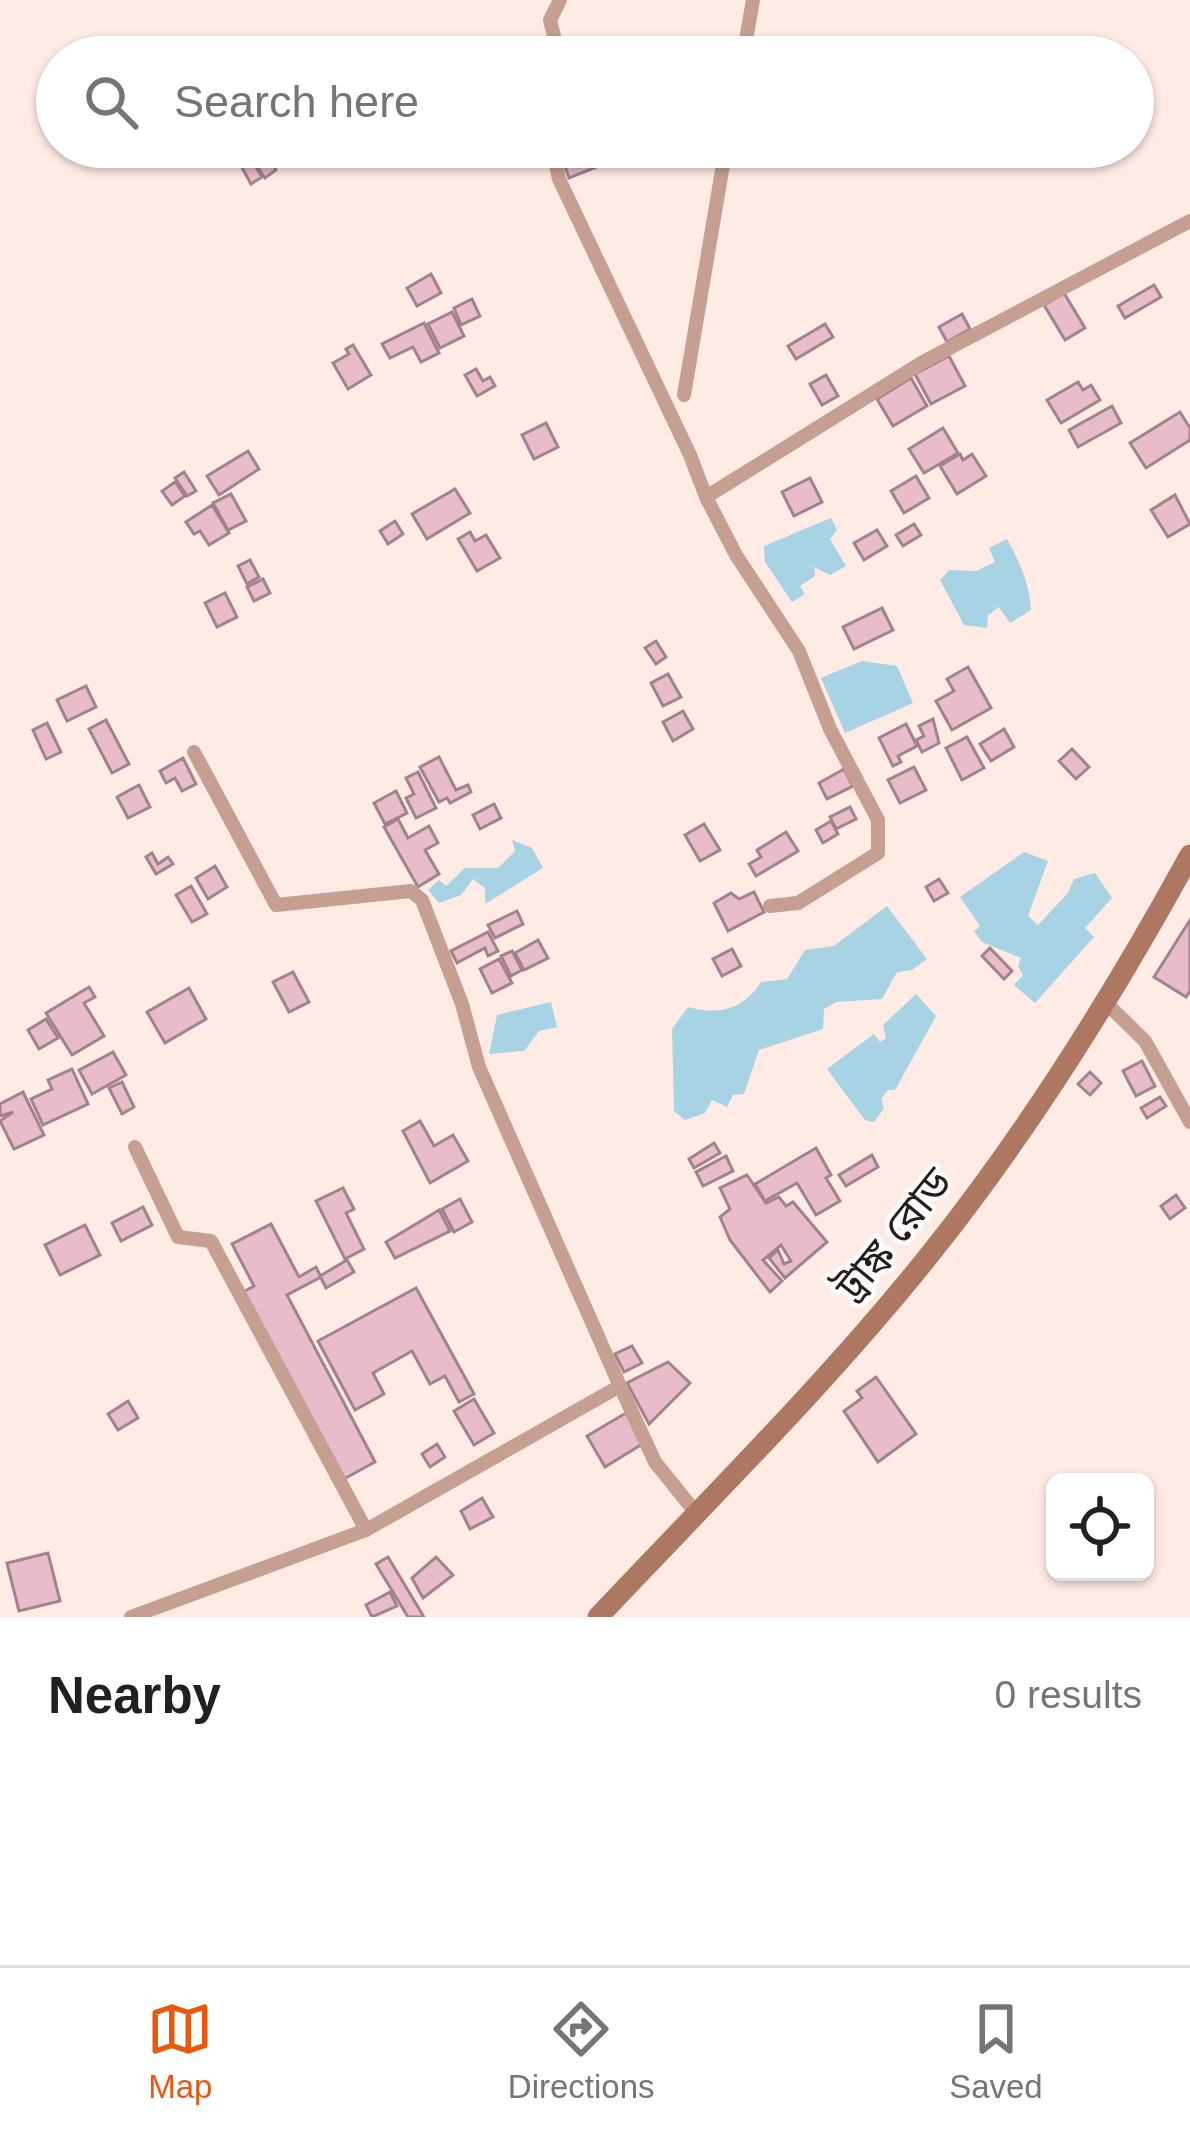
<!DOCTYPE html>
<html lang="en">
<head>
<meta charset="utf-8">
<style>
	:root { --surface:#fff; --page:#f6f6f6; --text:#202124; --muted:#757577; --line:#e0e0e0; --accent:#ea580c }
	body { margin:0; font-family:Helvetica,"Noto Sans Bengali",sans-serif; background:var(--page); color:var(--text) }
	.controls { position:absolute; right:36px; bottom:36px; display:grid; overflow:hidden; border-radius:18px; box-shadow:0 3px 9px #0004 }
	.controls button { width:108px; height:108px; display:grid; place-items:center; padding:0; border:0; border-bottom:3px solid var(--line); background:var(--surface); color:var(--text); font:60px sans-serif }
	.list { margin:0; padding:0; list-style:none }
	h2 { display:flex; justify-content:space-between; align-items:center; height:156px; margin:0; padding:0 48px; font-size:51px }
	h2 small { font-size:39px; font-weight:400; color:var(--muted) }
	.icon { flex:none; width:66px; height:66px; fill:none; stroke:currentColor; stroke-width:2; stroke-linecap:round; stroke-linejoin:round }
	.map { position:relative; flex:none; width:1190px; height:1617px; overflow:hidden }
	.search { position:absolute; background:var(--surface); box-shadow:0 3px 9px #0004; left:36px; right:36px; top:36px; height:132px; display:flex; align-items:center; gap:30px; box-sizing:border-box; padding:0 42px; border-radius:66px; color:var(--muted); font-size:45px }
	.sheet { height:348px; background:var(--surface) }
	nav { display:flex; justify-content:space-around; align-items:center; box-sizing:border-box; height:168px; border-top:3px solid var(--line); background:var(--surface); font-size:33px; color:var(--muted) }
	nav a { display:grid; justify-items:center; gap:6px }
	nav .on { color:var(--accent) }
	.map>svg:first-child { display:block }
	.water { fill:#a7d3e4 }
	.building { fill:#e8bdc9; stroke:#a0838c; stroke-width:3 }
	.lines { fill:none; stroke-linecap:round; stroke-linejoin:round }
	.street { stroke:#c59f90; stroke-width:14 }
	.secondary { stroke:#ad7761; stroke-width:21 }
	.labels { text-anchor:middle; stroke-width:9; stroke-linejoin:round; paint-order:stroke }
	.street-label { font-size:42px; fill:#271c18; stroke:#fdfdfd }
</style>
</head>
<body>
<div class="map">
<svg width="1190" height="1617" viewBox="0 0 1190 1617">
	<rect width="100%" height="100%" fill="#feebe4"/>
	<g class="water">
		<polygon points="831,518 837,530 830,539 846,566 830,575 814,567 815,576 800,586 805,594 792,602 765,562 764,546"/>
		<path d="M1007,539C1019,561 1030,585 1031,610L1010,623L999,607L988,615L987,628L964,625L940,580L949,570L976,571L995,562L989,548Z"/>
		<polygon points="862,661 897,666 913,703 845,733 821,678"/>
		<polygon points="512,840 532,848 543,868 485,904 485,888 473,879 461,895 439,903 428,890 439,880 446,886 465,868 498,868 515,851"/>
		<polygon points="1024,852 1048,861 1028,916 1038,925 1068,893 1074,879 1095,873 1112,898 1085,928 1094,937 1035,1003 1014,985 1023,975 1018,966 1021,958 982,942 974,931 980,926 960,897"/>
		<path d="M887,906L927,959L912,970L897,972L882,999L836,1002L824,1009L823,1029L759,1050L744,1094L733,1095L727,1107L712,1100L705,1113L685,1120L674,1111L672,1029L688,1007C719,1016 744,1009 761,982L787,979L805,950L834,946Z"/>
		<polygon points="916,994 936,1016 895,1090 888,1090 881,1099 884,1108 874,1122 865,1120 827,1069 874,1034 880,1042 886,1038 883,1025"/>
		<polygon points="551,1002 557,1027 539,1031 524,1051 489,1054 497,1015"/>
	</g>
	<g class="building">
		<polygon points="582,147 604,147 609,162 569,178 561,155"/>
		<polygon points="261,149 276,170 265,178 250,156"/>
		<polygon points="249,156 262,177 251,184 239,162"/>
		<polygon points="431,274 441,293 417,306 407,288"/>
		<polygon points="1154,285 1161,297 1125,318 1118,306"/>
		<polygon points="1064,293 1085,328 1065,340 1044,305"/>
		<polygon points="472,299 480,316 461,325 454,308"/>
		<polygon points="452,312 464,336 440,348 428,324"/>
		<polygon points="962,314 970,329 947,342 939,327"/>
		<polygon points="424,323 439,353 421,362 413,347 390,358 382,344"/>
		<polygon points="825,324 833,337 796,359 788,346"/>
		<polygon points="353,345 371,375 348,389 333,363 349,354 346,349"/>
		<polygon points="949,356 965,386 931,404 915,374"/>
		<polygon points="476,369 483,381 490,377 495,386 477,396 465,375"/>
		<polygon points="826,375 838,396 822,405 810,384"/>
		<polygon points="911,378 927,406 893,426 877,399"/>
		<polygon points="1078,382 1083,390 1091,385 1100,400 1061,423 1047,400"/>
		<polygon points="1112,406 1121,423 1078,447 1069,430"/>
		<polygon points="1180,412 1190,428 1190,440 1146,468 1130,443"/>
		<polygon points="546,423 558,447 534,459 522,435"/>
		<polygon points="943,428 958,453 924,473 909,449"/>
		<polygon points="248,451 259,469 219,495 207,476"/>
		<polygon points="960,454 963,460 972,454 986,476 957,494 940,466"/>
		<polygon points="184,472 196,491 187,496 175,478"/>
		<polygon points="916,476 929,498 904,513 891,491"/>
		<polygon points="810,478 822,502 794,516 782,492"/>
		<polygon points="175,482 185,496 172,505 162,491"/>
		<polygon points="455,489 470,513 427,539 412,514"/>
		<polygon points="231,494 246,521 228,530 213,503"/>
		<polygon points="1175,495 1190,524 1168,537 1151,510"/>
		<polygon points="212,505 229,533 209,545 200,531 194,534 186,522"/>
		<polygon points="395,521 403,534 388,544 380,531"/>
		<polygon points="914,524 921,535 903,546 896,535"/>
		<polygon points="877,530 887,546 864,560 854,543"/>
		<polygon points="470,532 475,541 486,535 500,558 477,571 458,539"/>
		<polygon points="250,560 259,577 247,584 238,566"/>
		<polygon points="263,579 270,593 254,601 247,587"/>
		<polygon points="225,593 237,617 217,627 205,603"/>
		<polygon points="882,608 893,630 854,649 843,627"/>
		<polygon points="656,641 666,657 656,664 645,648"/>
		<polygon points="968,667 991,708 952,730 936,701 954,691 947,679"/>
		<polygon points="668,674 681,697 663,706 651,683"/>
		<polygon points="86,686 96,707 67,721 57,700"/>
		<polygon points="683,711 693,729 673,741 663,722"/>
		<polygon points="933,719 939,743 922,752 916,740 924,736 919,726"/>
		<polygon points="106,720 129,764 112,773 89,729"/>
		<polygon points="47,723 61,752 46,759 33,730"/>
		<polygon points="906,724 917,746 898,756 901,762 893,766 879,738"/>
		<polygon points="1004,729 1014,747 991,761 980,744"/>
		<polygon points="967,737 984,768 962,780 946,748"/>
		<polygon points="1072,749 1089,767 1076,779 1059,761"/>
		<polygon points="439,757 456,790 468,785 471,792 450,803 447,798 439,802 420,767"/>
		<polygon points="183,758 196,784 182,791 175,778 166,783 160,771"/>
		<polygon points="914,767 926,790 900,803 888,780"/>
		<polygon points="844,769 853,786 827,799 819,783"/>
		<polygon points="418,772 436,808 416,818 406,798 414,794 406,778"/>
		<polygon points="139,785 150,807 128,818 117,797"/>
		<polygon points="396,791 407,813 385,824 374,803"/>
		<polygon points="494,804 501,818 480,829 473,815"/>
		<polygon points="850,807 856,819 836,829 830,817"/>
		<polygon points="398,819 408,838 429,826 438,843 425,850 439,874 418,887 384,827"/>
		<polygon points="831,821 838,834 823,843 816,830"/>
		<polygon points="704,824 720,850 700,861 685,835"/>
		<polygon points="786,832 798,851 756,876 749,864 761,857 757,850"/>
		<polygon points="152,853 158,864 168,857 173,864 156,874 146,857"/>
		<polygon points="215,866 227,887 208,899 196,878"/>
		<polygon points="939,879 948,893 934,901 926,887"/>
		<polygon points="191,886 207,914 192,922 176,895"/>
		<polygon points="754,892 764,912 728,931 714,903 731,893 739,899"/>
		<polygon points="517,911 523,924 495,938 488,925"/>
		<polygon points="1190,920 1190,991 1186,997 1154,977"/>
		<polygon points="488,932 498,951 488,956 485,948 457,963 451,951"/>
		<polygon points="538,940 548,958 524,970 515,953"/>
		<polygon points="990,948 1012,971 1004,979 982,956"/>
		<polygon points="732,949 741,966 722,976 713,959"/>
		<polygon points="512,951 522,970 511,976 501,956"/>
		<polygon points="499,959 512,983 492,993 480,969"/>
		<polygon points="293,972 309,1002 289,1012 273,982"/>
		<polygon points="89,987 95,997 84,1003 104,1036 72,1055 46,1013"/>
		<polygon points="189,988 206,1019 165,1043 147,1012"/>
		<polygon points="46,1019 58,1038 39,1049 28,1030"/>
		<polygon points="113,1052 126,1075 92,1094 79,1070"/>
		<polygon points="1142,1061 1155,1086 1136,1096 1123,1071"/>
		<polygon points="72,1069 88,1104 43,1125 31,1099 52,1089 48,1080"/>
		<polygon points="1090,1072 1101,1083 1090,1095 1078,1084"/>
		<polygon points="122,1082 134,1107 122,1114 109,1088"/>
		<polygon points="23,1092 44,1135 14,1149 0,1121 13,1112 0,1116 0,1104"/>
		<polygon points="1160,1097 1166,1106 1147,1118 1141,1108"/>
		<polygon points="420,1121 434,1146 453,1135 468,1161 430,1183 403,1131"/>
		<polygon points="714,1143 720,1153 694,1168 689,1159"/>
		<polygon points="816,1148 831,1175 826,1178 840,1201 816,1215 797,1183 765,1201 755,1184"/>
		<polygon points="872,1155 878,1167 846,1186 839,1175"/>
		<polygon points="726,1156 733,1171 703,1186 696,1172"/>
		<polygon points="747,1175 766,1203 779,1197 786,1206 793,1202 827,1242 785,1278 769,1258 778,1250 784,1264 791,1261 781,1245 763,1260 782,1281 770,1292 730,1240 720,1217 730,1209 720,1188"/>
		<polygon points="343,1188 354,1209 346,1213 364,1249 345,1259 316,1201"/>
		<polygon points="1176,1195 1185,1208 1170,1219 1161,1206"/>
		<polygon points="460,1199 472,1222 454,1232 442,1209"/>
		<polygon points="143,1207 152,1225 121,1241 112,1223"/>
		<polygon points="439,1210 450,1231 395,1258 386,1242"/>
		<polygon points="271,1224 299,1277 316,1267 321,1277 287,1295 375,1462 342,1480 243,1292 254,1286 232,1244"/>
		<polygon points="85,1225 100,1255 60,1275 45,1245"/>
		<polygon points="347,1260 354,1272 326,1288 320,1276"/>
		<polygon points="416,1288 474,1394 459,1402 445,1376 430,1384 412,1351 373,1373 384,1394 355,1410 318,1341"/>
		<polygon points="632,1346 642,1363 624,1372 615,1354"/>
		<polygon points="668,1362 690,1383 649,1424 627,1383"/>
		<polygon points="876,1377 916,1434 878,1462 844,1411 862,1398 857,1391"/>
		<polygon points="474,1399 494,1433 474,1445 454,1411"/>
		<polygon points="128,1401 138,1418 118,1430 108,1414"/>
		<polygon points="626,1413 644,1443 605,1467 587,1436"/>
		<polygon points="437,1444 445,1457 430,1467 422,1454"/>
		<polygon points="482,1498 493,1517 470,1529 461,1511"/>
		<polygon points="48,1553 60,1601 19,1611 7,1563"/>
		<polygon points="388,1557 424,1617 408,1617 376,1564"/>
		<polygon points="436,1557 453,1575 423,1598 412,1578"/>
		<polygon points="390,1592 397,1606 372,1617 366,1605"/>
	</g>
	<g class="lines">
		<g class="street">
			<polyline points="559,57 550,20 560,0"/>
			<polyline points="743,57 753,0"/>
			<polyline points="552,147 559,179 690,455 706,497 736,555 799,651 830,729 878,820 878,853 798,903 770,906"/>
			<polyline points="684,395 726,147"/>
			<polyline points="706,497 923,362 1190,221"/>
			<polyline points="194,752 276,905 411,891 422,900 462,1004 479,1067 620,1386"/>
			<polyline points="1104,1001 1145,1041 1190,1122"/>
			<polyline points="135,1147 178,1237 211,1241 366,1530"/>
			<polyline points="131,1617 366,1530 620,1386 655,1462 696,1513"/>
		</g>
		<path class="secondary" d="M598,1617C710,1498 829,1381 931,1253C1030,1129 1114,994 1190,855"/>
	</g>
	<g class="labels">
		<g class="street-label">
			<text transform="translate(893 1234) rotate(-51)" y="15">ট্রাঙ্ক রোড</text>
		</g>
	</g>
</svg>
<div class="controls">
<button><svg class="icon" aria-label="locate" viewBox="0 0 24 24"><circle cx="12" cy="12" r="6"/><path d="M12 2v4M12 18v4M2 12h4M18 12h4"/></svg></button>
</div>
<div class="search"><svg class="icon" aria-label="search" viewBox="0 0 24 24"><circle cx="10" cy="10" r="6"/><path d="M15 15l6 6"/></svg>Search here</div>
</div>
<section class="sheet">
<h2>Nearby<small>0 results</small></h2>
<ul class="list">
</ul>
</section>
<nav>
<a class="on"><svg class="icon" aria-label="map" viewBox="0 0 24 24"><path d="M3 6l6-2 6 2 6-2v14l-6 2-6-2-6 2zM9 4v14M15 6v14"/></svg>Map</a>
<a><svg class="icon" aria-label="directions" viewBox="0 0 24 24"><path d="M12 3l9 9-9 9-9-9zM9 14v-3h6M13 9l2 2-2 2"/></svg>Directions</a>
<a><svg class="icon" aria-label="saved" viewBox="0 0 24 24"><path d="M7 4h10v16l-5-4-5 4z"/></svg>Saved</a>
</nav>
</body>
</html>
